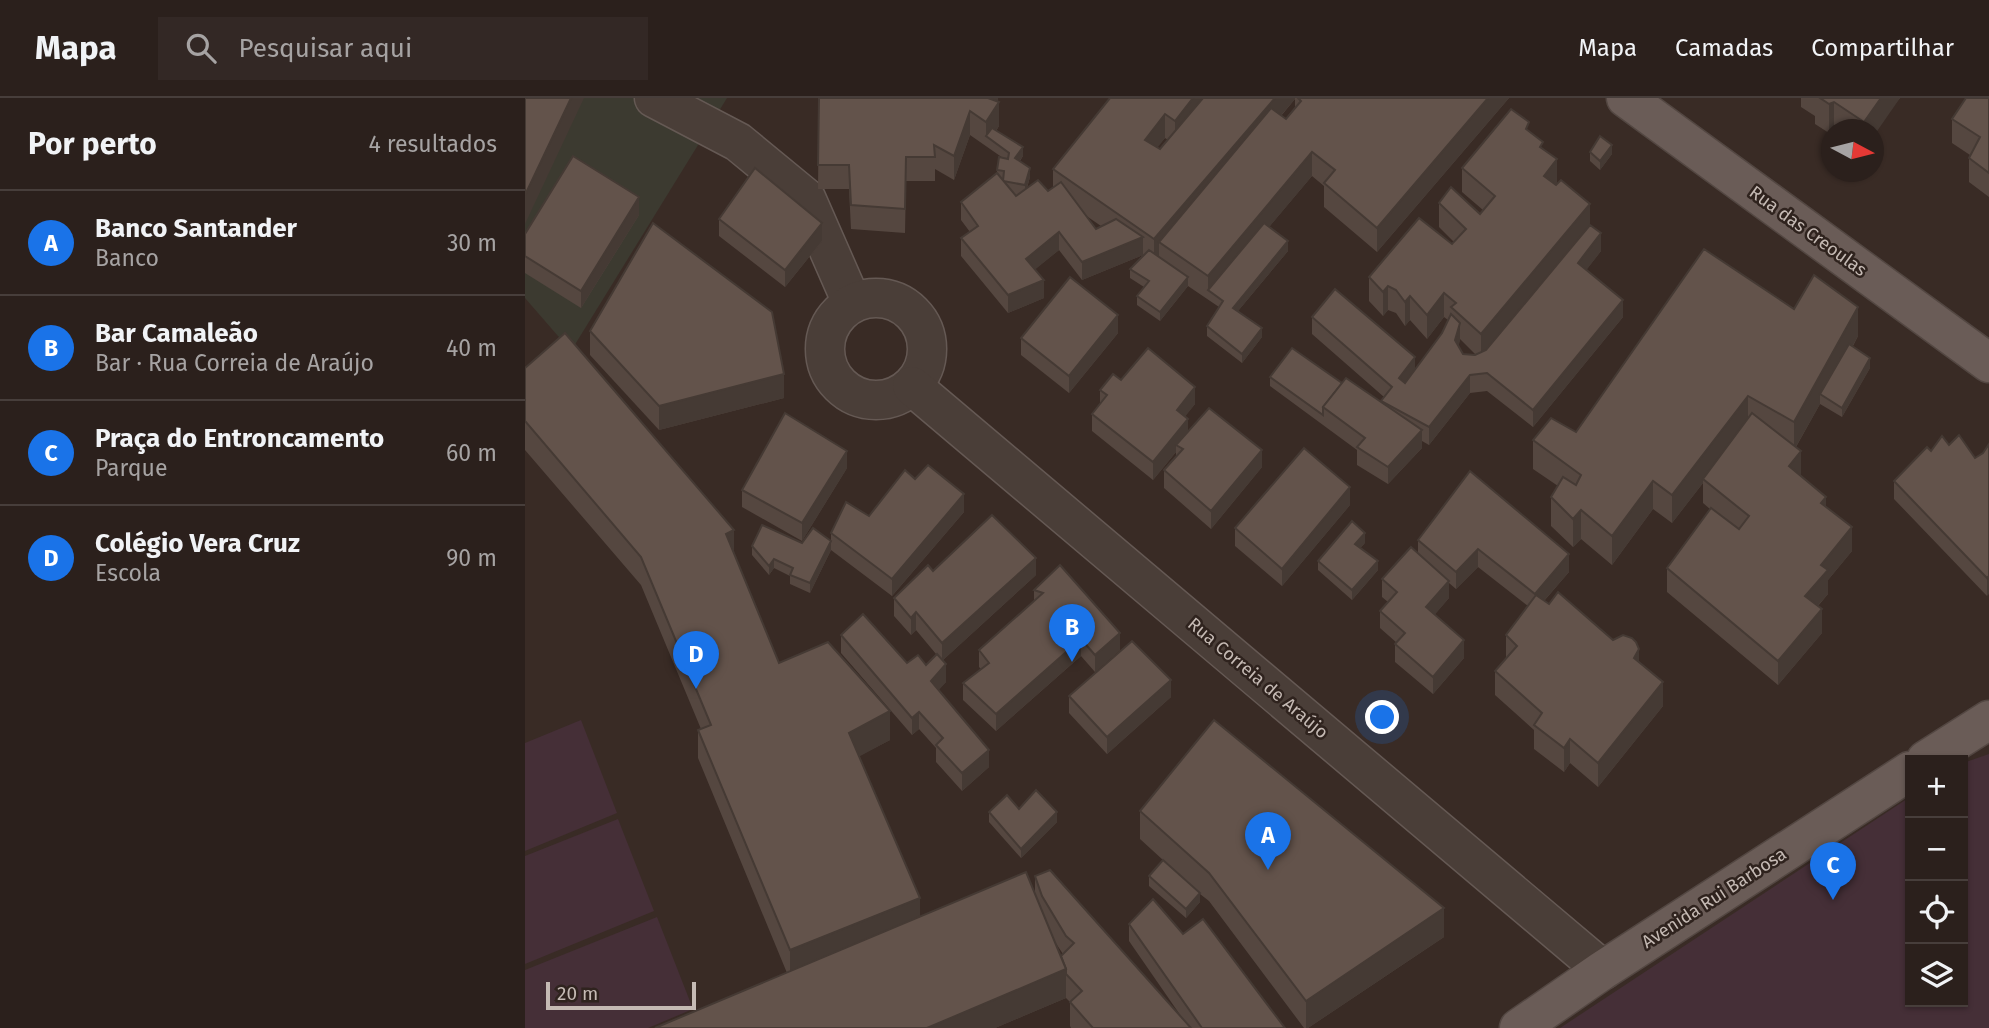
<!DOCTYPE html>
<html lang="pt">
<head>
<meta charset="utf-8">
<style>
	:root { --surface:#2b201c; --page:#332825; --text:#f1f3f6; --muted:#a6a3a3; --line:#473e3b; --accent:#1a73e8 }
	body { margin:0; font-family:"Fira Sans",sans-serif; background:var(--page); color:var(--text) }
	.controls { position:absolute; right:21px; bottom:21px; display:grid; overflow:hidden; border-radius:0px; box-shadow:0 2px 5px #0004 }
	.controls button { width:63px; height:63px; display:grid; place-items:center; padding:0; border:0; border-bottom:2px solid var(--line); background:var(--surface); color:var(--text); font:35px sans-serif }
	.compass { position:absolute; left:1296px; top:21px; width:63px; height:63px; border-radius:50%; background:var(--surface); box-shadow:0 2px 5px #0004; rotate:97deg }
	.scale { position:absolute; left:21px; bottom:18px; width:150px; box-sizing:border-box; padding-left:7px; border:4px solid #c5bab4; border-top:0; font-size:19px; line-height:24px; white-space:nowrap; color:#c5bab4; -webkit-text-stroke:5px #2f231e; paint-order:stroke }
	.you { position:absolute; left:858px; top:620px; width:24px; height:24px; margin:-18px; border:5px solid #fff; border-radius:50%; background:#1a73e8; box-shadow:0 0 0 10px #1a73e833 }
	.badge { display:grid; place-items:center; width:46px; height:46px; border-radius:50%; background:var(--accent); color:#fff; font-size:23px; font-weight:700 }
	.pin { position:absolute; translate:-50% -58px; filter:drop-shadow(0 2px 4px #0008) }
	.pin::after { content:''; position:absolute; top:37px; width:24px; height:21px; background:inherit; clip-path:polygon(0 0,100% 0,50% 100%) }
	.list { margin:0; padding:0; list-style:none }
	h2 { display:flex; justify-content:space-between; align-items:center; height:91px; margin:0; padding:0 28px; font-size:30px }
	h2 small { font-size:23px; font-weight:400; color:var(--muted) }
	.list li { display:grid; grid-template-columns:46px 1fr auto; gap:21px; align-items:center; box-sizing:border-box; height:105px; padding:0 28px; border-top:2px solid var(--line) }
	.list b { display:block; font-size:26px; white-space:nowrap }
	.list p { margin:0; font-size:23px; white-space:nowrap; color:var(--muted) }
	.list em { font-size:23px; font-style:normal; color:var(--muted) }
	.icon { flex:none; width:38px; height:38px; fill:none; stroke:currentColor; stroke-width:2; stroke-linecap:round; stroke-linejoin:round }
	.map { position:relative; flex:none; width:1464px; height:930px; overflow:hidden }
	header { display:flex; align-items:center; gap:42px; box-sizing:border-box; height:98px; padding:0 35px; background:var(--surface); border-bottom:2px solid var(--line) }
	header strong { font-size:33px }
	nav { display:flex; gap:38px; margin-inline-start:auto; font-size:24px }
	.search { width:490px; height:63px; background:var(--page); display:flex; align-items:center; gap:18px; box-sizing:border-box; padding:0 24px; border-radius:0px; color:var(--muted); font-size:26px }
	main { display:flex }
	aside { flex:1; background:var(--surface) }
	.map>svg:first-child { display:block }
	.medical { fill:#3c3a30 }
	.green { fill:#452f37 }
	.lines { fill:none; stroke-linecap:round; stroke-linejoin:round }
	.minor-casing { stroke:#655954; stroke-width:41 }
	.major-casing { stroke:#534742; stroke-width:41 }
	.minor { stroke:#4a3e38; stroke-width:38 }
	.major { stroke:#6a5c57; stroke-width:38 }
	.wall { fill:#554740; fill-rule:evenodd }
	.shaded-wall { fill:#453a34 }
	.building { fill:#63534b; stroke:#453a34; stroke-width:2 }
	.labels { text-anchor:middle; stroke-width:5; stroke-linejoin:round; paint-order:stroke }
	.street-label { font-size:18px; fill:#c5bab4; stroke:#2f231e }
</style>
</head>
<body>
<header>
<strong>Mapa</strong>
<div class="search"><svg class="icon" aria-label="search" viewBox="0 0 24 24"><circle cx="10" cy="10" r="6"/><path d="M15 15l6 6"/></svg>Pesquisar aqui</div>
<nav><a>Mapa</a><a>Camadas</a><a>Compartilhar</a></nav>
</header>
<main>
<aside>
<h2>Por perto<small>4 resultados</small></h2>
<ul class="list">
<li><span class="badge">A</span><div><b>Banco Santander</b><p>Banco</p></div><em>30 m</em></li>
<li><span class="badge">B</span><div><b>Bar Camaleão</b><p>Bar · Rua Correia de Araújo</p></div><em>40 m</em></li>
<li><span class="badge">C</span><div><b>Praça do Entroncamento</b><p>Parque</p></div><em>60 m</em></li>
<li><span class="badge">D</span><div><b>Colégio Vera Cruz</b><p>Escola</p></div><em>90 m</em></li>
</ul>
</aside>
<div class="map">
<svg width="1464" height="930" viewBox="0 0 1464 930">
	<rect width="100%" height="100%" fill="#392b25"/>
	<polygon class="medical" points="0,0 202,0 46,253 0,200"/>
	<g class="green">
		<polygon points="56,622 92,715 0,753 0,645"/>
		<polygon points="1464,656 1464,930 1035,930 1385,699 1385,904 1438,904 1438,665"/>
		<polygon points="93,721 129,813 0,866 0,758"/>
		<polygon points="132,819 168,911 123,930 0,930 0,872"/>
	</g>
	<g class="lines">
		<g class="minor-casing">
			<g id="minor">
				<polyline points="129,0 213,44 281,100 327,205"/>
				<circle cx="351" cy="251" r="51"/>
				<polyline points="387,288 1078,872"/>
			</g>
		</g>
		<g class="major-casing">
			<g id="major">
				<polyline points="1101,0 1464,265"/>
				<polyline points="1401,662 1464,622"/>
				<polyline points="994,930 1078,872 1385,673"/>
			</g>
		</g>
		<use href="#minor" class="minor"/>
		<use href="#major" class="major"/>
	</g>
	<g class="wall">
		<path d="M294,0H473L474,28L471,33L498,58L495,63L505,79L502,90L523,93L528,89V71L585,0H984L852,154L799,109V88L787,78L744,129L763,153L713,213L737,239L717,265L682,238V228L694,209L663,188L635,223L612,207V198L619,189L605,180V171L618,157L557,182L534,152L510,171L519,200L483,215L436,158V140L445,134L436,122V104L472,76V72L478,60L445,37L429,82L410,71V83H381L380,135L326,131L324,91H293ZM770,1V10L761,21L756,18ZM640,40L643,42L635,51L632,49ZM560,117L576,128L571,131Z"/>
		<polygon points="1276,0 1375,0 1348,32 1306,32 1304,35 1290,26 1290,18 1276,9"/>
		<polygon points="1464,0 1464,99 1444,84 1444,60 1445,57 1427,45 1427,21"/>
		<path d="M1004,33L1018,51L1032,85L1030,87L1065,127L1076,153L1061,172L1098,219L1008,329L962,293L945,295L904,347L897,343V350L863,386L832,367V352L745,288V279L817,285L856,304L859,299L787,236V219L890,273L917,235L923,222L919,219L902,241L885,222L880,228L871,215L863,212L858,218L844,203V179L927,146L929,144L914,129V105L955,116L958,112L937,94V70ZM935,241L951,257L938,256L933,248Z"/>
		<polygon points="1065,54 1087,56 1075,72 1065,63"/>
		<polygon points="114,117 56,210 0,175 0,136"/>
		<polygon points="194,121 297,143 260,189 194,138"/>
		<polygon points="1269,211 1333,238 1328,248 1345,270 1317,319 1295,306 1271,349 1275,377 1301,409 1327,453 1303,482 1303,496 1293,508 1297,535 1253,587 1142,494 1142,470 1185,411 1178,405 1178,385 1147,425 1128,411 1087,467 1056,441 1048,449 1026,428 1026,399 1033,388 1008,371 1008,342 1051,334"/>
		<polygon points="65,233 259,300 134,332 65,257"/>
		<polygon points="593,235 544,295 496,257 496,240"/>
		<path d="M0,270L209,455L254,565L365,642L334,658L395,819L510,795V778L660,924L604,843V826L658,836L760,930H546L545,928V904L541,900L470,930H130L262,875L173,660V632L176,631L116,487L0,352ZM530,844L538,856L536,858Z"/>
		<polygon points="596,282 670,306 660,318 663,333 737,369 686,431 639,390 639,372 651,359 651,354 628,382 567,333 567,316 575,306 575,292"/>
		<polygon points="1464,346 1462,498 1369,401 1369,383 1406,353 1424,347 1450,360 1458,355"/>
		<polygon points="322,370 277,443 217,409 217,392"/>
		<polygon points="945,373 1044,474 1019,503 1088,542 1114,564 1138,608 1073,689 1045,665 1039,674 1009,651 1009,632 970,597 970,573 981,561 981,537 1003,508 953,469 931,491 924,485 924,500 909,517 939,560 908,596 870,564 870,546 872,545 855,530 855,513 863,504 857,499 857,481 893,456 893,442"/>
		<polygon points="390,381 439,414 367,498 306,452 285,495 265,486 265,478 249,470 244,477 227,457 227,448 306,443 306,435 344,418"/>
		<polygon points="825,407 757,488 710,448 710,430"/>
		<polygon points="840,445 835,450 853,472 827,502 793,472 793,463"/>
		<polygon points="535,467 595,552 570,574 556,558 471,633 438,602 438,585 456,571 454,569 454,552 509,503 509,492"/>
		<polygon points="511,477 418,562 421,584 413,592 464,669 437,693 411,664 411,650 394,631 387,637 316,555 316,537 382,565 401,567 411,556 391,532 386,537 369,518 369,500"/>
		<polygon points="544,598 646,599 582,656 544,615"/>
		<polygon points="494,711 532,724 496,760 464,724 464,714"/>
		<polygon points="615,713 919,839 783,930 779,930 684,803 675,796 675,804 661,820 624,788 624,778 638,762 615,741"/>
	</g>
	<g class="shaded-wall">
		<polygon points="46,0 59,0 0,126 0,97"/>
		<polygon points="460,0 473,0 473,5"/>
		<polygon points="668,0 688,0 650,47 650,23"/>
		<polygon points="750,0 770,0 770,1 642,150 634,144 634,159 629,165 629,141"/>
		<polygon points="963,0 984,0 852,154 852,130"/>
		<polygon points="1356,0 1375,0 1348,39 1348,32 1339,32 1339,24"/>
		<polygon points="474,4 474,28 465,41 461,38 461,24"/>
		<polygon points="1309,4 1309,32 1306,32 1306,34 1304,35 1304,6"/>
		<polygon points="445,13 445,37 429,82 429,58"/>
		<polygon points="640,16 640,40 620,66 620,42"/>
		<polygon points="1087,47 1087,56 1075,72 1075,63"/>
		<polygon points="498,49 498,58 490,69 490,60"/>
		<polygon points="787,54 787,78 688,196 683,192 683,202 683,178"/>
		<polygon points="1032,61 1032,85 1019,102 1019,78"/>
		<polygon points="505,70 505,79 500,96 500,87"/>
		<polygon points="114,99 114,117 56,210 56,193"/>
		<polygon points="1065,106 1065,130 956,260 956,236"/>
		<polygon points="297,125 297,143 260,189 260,172"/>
		<polygon points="534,134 534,152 501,179 501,161"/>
		<polygon points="1076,135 1076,153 1053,183 1053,165"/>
		<polygon points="618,139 618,157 557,182 557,164"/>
		<polygon points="763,143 763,153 708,219 708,210"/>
		<polygon points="663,179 663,188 635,223 635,214"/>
		<polygon points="519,182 519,200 483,215 483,197"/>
		<polygon points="863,188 863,212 858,218 858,194"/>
		<polygon points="919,195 919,219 902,241 902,217"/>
		<polygon points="885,198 885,222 880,228 880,204"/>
		<polygon points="1098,202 1098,219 1008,329 1008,312"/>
		<polygon points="1333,209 1333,238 1299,299 1295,296 1295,306 1269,352 1269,324"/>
		<polygon points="593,217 593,235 544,295 544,278"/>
		<polygon points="935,225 935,243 930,260 930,242"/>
		<polygon points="737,230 737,239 717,265 717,256"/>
		<polygon points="890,259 890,276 874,298 874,280"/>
		<polygon points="1345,260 1345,270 1317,319 1317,310"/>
		<polygon points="259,276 259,300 134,332 134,308"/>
		<polygon points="945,277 945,295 904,347 904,329"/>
		<polygon points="670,289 670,306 652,329 652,312"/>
		<polygon points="1223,298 1223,327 1178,381 1178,385 1147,425 1147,397"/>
		<polygon points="663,321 663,338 651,347 651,354 628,382 628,364"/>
		<polygon points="897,332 897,350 863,386 863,369"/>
		<polygon points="737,352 737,369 686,431 686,413"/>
		<polygon points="322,353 322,370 277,443 277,425"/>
		<polygon points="1276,353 1276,377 1264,392 1264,368"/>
		<polygon points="1128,383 1128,411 1087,467 1087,438"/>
		<polygon points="825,389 825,407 757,488 757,471"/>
		<polygon points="439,396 439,414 367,498 367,481"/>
		<polygon points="1301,399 1301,423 1296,405"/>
		<polygon points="1056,412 1056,441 1048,449 1048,421"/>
		<polygon points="1327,429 1327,453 1303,482 1303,496 1280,522 1280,498 1296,467"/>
		<polygon points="209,432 209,461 201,436"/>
		<polygon points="840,435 840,445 830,455 830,446"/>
		<polygon points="306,443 306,452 285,495 285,485"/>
		<polygon points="953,451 953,469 931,491 931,474"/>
		<polygon points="1044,456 1044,474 1010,513 1010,496"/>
		<polygon points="511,460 511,477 417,563 417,545"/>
		<polygon points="249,461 249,470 244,477 244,468"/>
		<polygon points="853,463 853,472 827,502 827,492"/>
		<polygon points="1464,478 1464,496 1462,498 1462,480"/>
		<polygon points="924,483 924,500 901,527 901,509"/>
		<polygon points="1297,511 1297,535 1253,587 1253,563"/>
		<polygon points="391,514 391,532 386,537 386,520"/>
		<polygon points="595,535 595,552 570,574 570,557"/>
		<polygon points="556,541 556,558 471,633 471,616"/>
		<polygon points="939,542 939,560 908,596 908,579"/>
		<polygon points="1114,551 1114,575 1109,560"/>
		<polygon points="421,566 421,584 406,601 406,583"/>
		<polygon points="646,582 646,599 582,656 582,639"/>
		<polygon points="1138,584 1138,608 1073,689 1073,665"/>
		<polygon points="365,613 365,642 324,664 324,635"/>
		<polygon points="394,614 394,631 387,637 387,620"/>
		<polygon points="1045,641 1045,665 1039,674 1039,650"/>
		<polygon points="464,652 464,669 437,693 437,675"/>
		<polygon points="532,714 532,724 496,760 496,751"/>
		<polygon points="675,795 675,804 661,820 661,811"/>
		<polygon points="395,800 395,828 265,881 265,852"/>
		<polygon points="919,810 919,839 783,930 781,930 781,903"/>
		<polygon points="541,871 541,900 470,930 402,930"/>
	</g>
	<g class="building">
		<polygon points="0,0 46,0 0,97"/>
		<polygon points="294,0 463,0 474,4 461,24 445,13 429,58 409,47 410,59 381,59 380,111 326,107 324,67 293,67"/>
		<polygon points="585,0 668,0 650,23 640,16 620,42 635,51 678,0 750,0 629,141 528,71"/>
		<polygon points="773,0 963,0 852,130 799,85 810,72 787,54 683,178 634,144 746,10 761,21 776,3"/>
		<polygon points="1295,0 1356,0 1339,24 1309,4 1304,6"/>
		<polygon points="1441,0 1464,0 1464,75 1444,60 1455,39 1427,21"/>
		<polygon points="986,11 1004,24 1001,31 1018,44 1015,49 1032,61 1019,78 1031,87 1036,82 1065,106 956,236 926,209 931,205 919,195 902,217 885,198 880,204 871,192 863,188 858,194 844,179 894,120 927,146 941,131 914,105 926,89 955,116 970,98 937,70"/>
		<polygon points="467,30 498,49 490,60 505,70 500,87 478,83 479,73 472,72 474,59 483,61 484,55 461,38"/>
		<polygon points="1075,38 1087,47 1075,63 1065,54"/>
		<polygon points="48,58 114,99 56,193 0,158 0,136"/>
		<polygon points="230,70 297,125 260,172 194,121"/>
		<polygon points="472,75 491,98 513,82 523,93 536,84 571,131 591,121 618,139 557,164 534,134 501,161 519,182 483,197 436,140 453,128 436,104"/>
		<polygon points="128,125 247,214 259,276 134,308 65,233"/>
		<polygon points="739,125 763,143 708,210 737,230 717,256 682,228 698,203 683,192"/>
		<polygon points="1065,127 1076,135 1053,165 1098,202 1008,312 962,275 945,277 904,329 856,303 867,289 787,219 810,191 890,259 874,280 880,285 917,235 926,216 935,225 930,242 938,256 950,257 961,252"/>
		<polygon points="1179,151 1269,211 1289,177 1333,209 1269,324 1223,298 1147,397 1128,383 1087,438 1056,412 1048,421 1026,399 1038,379 1051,387 1056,377 1008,342 1026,320 1051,334"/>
		<polygon points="624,152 663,179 635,214 612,198 624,183 605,171"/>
		<polygon points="545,179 593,217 544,278 496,240"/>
		<polygon points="40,235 209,432 201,436 254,565 303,544 365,613 324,635 395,800 265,852 173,632 186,627 116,459 0,323 0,270"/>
		<polygon points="1324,246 1345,260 1317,310 1295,296"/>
		<polygon points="623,250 670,289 652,312 663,321 628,364 567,316 582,297 575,292 588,276 596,282"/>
		<polygon points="767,250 817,285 798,309 798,317 745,279"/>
		<polygon points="821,280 897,332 863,369 832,349 840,340 798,309"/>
		<polygon points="684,310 737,352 686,413 639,372 658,351 651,347"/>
		<polygon points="260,315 322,353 277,425 217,392"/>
		<polygon points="1227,315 1276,353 1264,368 1301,399 1296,405 1327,429 1296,467 1303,472 1280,498 1297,511 1253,563 1142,470 1186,410 1214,431 1224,418 1178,381"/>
		<polygon points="1434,337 1450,360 1458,355 1464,346 1464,478 1462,480 1369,383 1402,349 1406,353 1417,338 1424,347"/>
		<polygon points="779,350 825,389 757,471 710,430"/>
		<polygon points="403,367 439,396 367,481 306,435 321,404 344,418 380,372 390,381"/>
		<polygon points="945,373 1044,456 1010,496 953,451 931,474 893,442"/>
		<polygon points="467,417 511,460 417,545 391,514 386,520 369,500 403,467 408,473"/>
		<polygon points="827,423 840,435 830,446 853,463 827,492 793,463"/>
		<polygon points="237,427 277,445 288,430 306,443 285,485 265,477 268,470 249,461 244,468 227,448"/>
		<polygon points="886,449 924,483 901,509 939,542 908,579 870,546 880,535 855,513 872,494 857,481"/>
		<polygon points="535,467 595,535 570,557 556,541 471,616 438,585 464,565 454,552 518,495 509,492"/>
		<polygon points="1033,494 1088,542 1098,537 1107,540 1111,544 1114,551 1109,560 1138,584 1073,665 1045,641 1039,650 1009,627 1017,615 970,573 992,548 981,537 1011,497 1024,506"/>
		<polygon points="338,516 382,565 393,557 401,567 412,556 421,566 406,583 464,652 437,675 411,647 418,640 394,614 387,620 316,537"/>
		<polygon points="607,543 646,582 582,639 544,598"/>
		<polygon points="689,622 919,810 781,903 684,775 615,713"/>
		<polygon points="511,692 532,714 496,751 464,714 482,697 494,711"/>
		<polygon points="638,762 675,795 661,811 624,778"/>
		<polygon points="525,772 666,930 568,930 545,904 557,893 541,876 541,871 536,858 549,845 541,838 517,798 510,778"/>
		<polygon points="501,774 541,871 402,930 130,930"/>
		<polygon points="628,801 658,836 678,821 760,930 677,930 604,826"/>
	</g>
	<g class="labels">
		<g class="street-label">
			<text transform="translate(1283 133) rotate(36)" y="6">Rua das Creoulas</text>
			<text transform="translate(733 580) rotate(40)" y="6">Rua Correia de Araújo</text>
			<text transform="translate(1189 800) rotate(-33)" y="6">Avenida Rui Barbosa</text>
		</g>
	</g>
</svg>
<div class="controls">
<button>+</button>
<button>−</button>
<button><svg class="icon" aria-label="locate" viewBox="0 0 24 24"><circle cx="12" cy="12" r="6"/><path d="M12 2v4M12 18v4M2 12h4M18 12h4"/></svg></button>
<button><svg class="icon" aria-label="layers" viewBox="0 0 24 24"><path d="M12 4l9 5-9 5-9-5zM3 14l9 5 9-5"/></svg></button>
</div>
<svg class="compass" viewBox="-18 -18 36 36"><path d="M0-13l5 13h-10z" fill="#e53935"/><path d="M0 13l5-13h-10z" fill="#a6a3a3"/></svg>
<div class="scale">20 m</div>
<div class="you"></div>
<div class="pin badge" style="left:743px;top:772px">A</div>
<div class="pin badge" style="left:547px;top:564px">B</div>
<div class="pin badge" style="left:1308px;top:802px">C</div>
<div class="pin badge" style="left:171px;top:591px">D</div>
</div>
</main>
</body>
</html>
